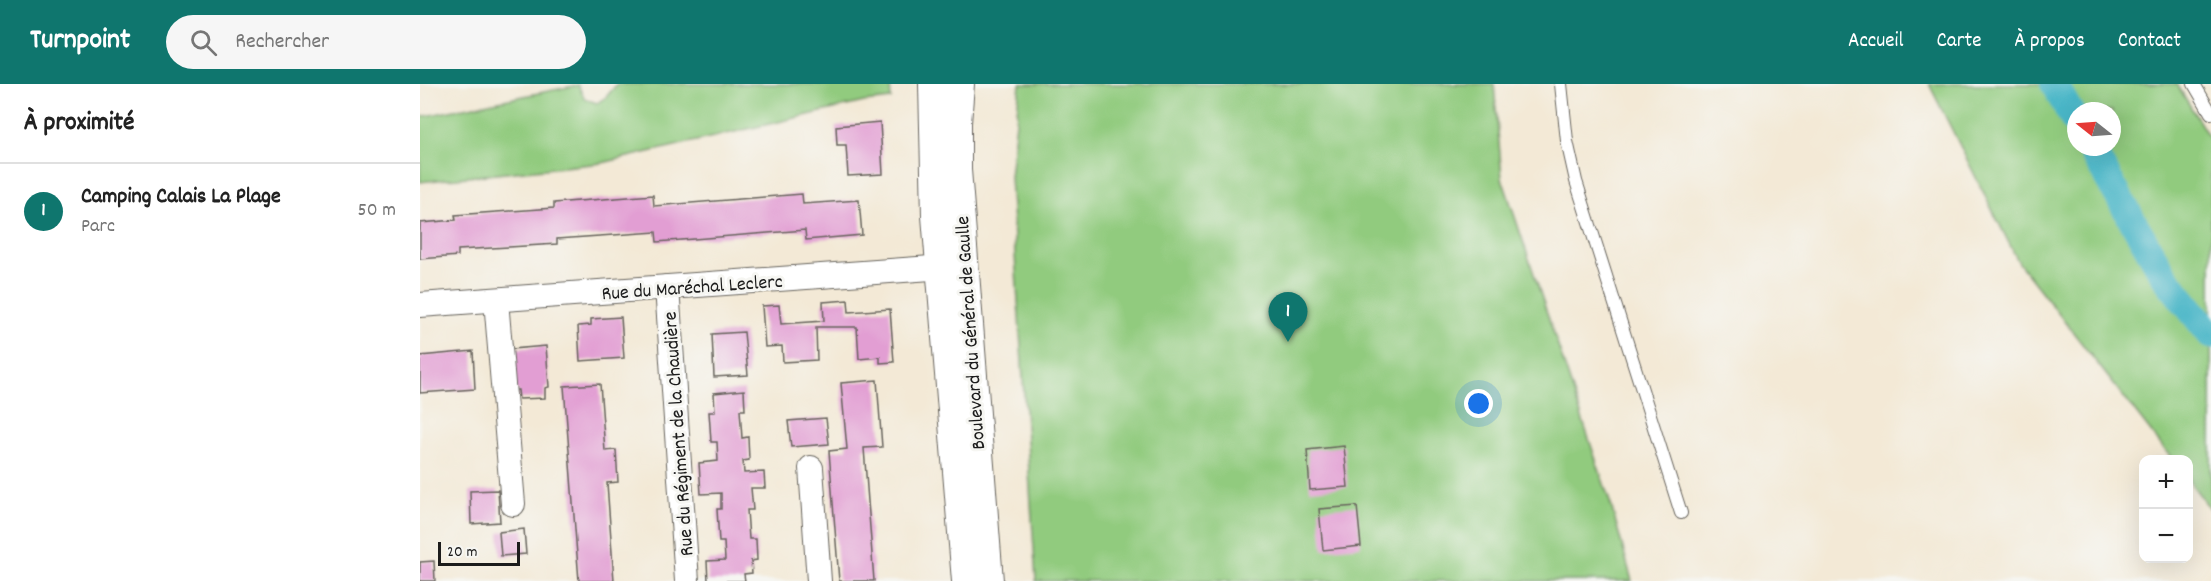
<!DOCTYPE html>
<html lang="fr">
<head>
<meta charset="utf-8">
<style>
	:root { --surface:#fff; --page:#f6f6f6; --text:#222; --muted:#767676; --line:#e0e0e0; --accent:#0f766e }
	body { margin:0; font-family:Dekko,sans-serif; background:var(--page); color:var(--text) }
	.controls { position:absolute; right:18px; bottom:18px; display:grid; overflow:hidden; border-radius:12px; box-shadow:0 6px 24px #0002 }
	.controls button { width:54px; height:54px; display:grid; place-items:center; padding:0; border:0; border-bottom:2px solid var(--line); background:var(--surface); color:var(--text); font:30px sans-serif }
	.compass { position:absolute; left:1647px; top:18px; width:54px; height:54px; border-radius:50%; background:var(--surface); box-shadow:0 6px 24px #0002; rotate:287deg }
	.scale { position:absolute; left:18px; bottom:15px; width:82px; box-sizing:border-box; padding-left:6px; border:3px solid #1c1c1c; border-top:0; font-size:16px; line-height:21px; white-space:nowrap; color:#1c1c1c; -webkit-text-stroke:4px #f6f6f2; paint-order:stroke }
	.you { position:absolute; left:1059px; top:320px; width:21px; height:21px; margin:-15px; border:4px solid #fff; border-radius:50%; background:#1a73e8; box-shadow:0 0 0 9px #1a73e833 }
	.badge { display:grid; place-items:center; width:39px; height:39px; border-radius:50%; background:var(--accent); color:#fff; font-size:20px; font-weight:700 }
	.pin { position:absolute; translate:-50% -50px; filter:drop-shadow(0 2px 3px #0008) }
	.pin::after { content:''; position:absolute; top:32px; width:21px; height:18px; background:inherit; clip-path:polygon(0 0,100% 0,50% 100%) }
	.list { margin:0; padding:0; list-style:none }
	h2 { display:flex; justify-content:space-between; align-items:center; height:78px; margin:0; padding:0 24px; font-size:26px }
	h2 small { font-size:20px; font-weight:400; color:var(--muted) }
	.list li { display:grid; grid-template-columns:39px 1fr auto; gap:18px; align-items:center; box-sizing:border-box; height:96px; padding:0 24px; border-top:2px solid var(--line) }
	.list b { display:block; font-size:22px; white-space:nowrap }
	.list p { margin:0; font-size:20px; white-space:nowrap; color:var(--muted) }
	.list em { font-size:20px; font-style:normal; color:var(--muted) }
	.icon { flex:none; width:33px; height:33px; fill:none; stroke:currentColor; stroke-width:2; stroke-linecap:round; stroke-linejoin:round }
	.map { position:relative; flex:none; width:1791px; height:497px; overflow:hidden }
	header { display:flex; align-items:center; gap:36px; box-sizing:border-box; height:84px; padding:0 30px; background:var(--accent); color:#fff }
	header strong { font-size:28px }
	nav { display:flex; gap:33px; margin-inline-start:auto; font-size:21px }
	.search { width:420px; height:54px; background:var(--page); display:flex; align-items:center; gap:15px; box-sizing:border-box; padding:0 21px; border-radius:33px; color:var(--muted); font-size:22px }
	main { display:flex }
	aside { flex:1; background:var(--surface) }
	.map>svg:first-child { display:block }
	.green { fill:#91cb7e; stroke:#56744d; stroke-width:1.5; fill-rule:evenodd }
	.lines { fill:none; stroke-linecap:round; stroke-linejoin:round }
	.canal { stroke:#4ab6c7; stroke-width:28 }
	.building { fill:#e29ed3 }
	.service-casing { stroke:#67645d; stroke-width:14 }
	.minor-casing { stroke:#67645d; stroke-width:26 }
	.tertiary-casing { stroke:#67645d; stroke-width:32 }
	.service { stroke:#fff; stroke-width:12 }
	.minor { stroke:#fff; stroke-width:24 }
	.tertiary { stroke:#fff; stroke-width:30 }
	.labels { text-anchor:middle; stroke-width:6; stroke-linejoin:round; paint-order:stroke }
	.street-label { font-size:20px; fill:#1c1c1c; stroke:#f6f6f2 }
</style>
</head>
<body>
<header>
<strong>Turnpoint</strong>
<div class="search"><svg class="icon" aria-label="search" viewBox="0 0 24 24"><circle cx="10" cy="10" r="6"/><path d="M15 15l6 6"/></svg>Rechercher</div>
<nav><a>Accueil</a><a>Carte</a><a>À propos</a><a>Contact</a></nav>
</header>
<main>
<aside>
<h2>À proximité<small></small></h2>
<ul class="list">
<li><span class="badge">1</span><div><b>Camping Calais La Plage</b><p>Parc</p></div><em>50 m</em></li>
</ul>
</aside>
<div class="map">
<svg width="1791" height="497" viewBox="0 0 1791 497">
	<rect width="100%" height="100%" fill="#f6f6f2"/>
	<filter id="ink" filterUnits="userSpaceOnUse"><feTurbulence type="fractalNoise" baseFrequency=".0167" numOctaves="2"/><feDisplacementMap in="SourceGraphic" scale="12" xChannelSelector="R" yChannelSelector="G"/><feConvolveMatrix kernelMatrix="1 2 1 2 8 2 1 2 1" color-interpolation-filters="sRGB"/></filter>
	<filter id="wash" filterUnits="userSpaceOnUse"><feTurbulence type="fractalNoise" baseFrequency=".008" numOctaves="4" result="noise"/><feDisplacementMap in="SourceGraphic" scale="24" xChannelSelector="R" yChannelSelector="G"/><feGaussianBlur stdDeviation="1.35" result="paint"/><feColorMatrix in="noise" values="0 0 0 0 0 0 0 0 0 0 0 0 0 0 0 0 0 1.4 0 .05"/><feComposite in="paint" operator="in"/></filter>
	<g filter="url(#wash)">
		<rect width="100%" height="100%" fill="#f3e9d6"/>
		<g class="green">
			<polygon points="197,0 470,0 471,15 444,18 182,79 0,98 0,33 158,1 165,15 177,19 186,13"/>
			<polygon points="600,0 1074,0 1082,94 1191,421 1212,497 616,497 590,93"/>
			<path d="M1509,0H1757L1791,57V426L1769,397L1768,376L1752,375L1599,179ZM1656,27H1692V63H1656Z"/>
		</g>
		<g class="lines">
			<g class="canal">
				<polyline points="1634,0 1656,39"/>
				<polyline points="1670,63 1745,193 1791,251"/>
			</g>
		</g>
		<g id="blocks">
			<g class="building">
				<polygon points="460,38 463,90 428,92 426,61 417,61 416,42"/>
				<polygon points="382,110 383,120 439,116 442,151 386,156 385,146 237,158 236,148 137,155 137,160 38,166 38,172 0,175 0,139 36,136 35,131 134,124 134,119 233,111 234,122"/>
				<polygon points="428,216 429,228 470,225 474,278 460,279 460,273 439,275 437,243 396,243 397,276 363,278 362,262 345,263 342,222 359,221 361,240 404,237 403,218"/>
				<polygon points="201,233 204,274 160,277 158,242 171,241 171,235"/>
				<polygon points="324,248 328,291 294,293 292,250"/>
				<polygon points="126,262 129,303 125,304 125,314 99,315 98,306 94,306 92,265"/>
				<polygon points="53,267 55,305 0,309 0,272"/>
				<polygon points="457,296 462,363 444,364 454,497 419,497 409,367 427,365 421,299"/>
				<polygon points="180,300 185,367 196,366 198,398 187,399 194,497 159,497 144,302"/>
				<polygon points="324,306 325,326 320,326 322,354 328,353 329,376 323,377 324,389 344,388 345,404 331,404 333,426 327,426 329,455 336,455 337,476 331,477 332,489 324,490 325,497 288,497 287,477 305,476 304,458 299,458 297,425 301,425 301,409 281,410 279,379 298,377 297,358 291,358 290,342 289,328 295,328 294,309"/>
				<polygon points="406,334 409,360 371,363 368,337"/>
				<polygon points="924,362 928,403 890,406 887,366"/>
				<polygon points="78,406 80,438 51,440 50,407"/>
				<polygon points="937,422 941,462 903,466 899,425"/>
				<polygon points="104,445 106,470 81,472 79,448"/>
				<polygon points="14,477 15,497 0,497 0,478"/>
			</g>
		</g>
	</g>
	<g filter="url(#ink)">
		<use href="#blocks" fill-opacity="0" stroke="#67645d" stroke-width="1.5"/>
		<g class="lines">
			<g class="service-casing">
				<g id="service">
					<polyline points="1141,0 1147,57 1156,97 1261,429"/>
					<polyline points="1774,0 1791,29"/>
				</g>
			</g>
			<g class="minor-casing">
				<g id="minor">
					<polyline points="247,203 267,497"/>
					<polyline points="76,216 93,420"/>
					<polyline points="0,221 539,182"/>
					<polyline points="391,384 399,497"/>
				</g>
			</g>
			<g class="tertiary-casing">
				<g id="tertiary">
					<polyline points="514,0 517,132 547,497"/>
					<polyline points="539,0 536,39 536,86 568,497"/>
				</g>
			</g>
			<use href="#service" class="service"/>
			<use href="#minor" class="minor"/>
			<use href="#tertiary" class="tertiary"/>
		</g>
	</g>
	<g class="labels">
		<g class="street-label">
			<text transform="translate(272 202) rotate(-4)" y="7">Rue du Maréchal Leclerc</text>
			<text transform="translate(549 249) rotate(-94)" y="7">Boulevard du Général de Gaulle</text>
			<text transform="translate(257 350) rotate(-94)" y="7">Rue du Régiment de la Chaudière</text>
		</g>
	</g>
</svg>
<div class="controls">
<button>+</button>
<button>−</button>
</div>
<svg class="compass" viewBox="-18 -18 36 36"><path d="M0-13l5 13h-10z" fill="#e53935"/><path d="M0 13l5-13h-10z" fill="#767676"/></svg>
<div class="scale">20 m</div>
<div class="you"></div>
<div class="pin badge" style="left:868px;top:258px">1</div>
</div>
</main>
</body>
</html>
